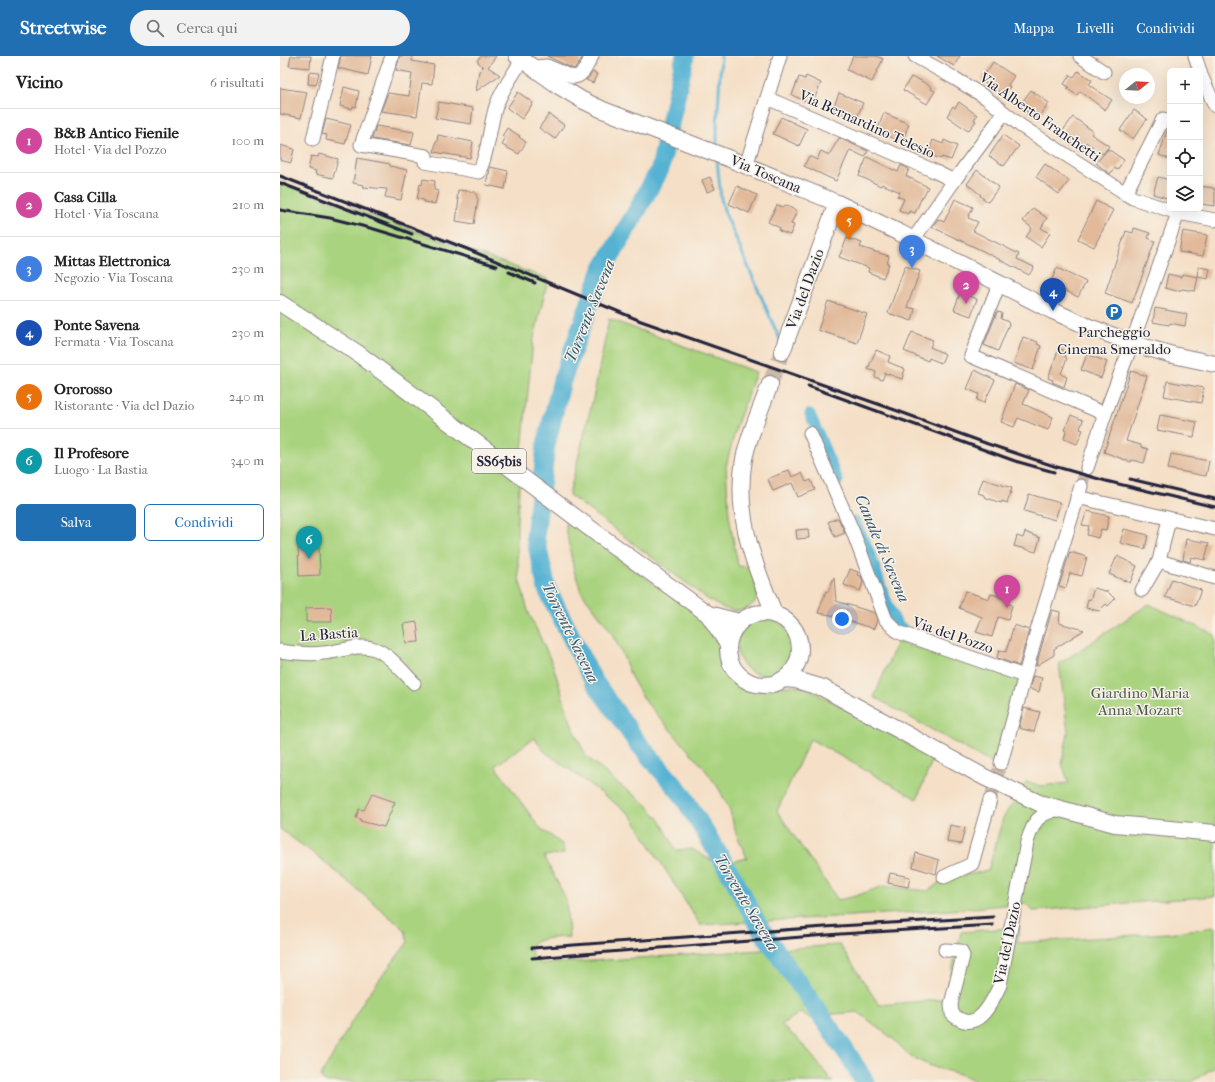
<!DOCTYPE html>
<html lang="it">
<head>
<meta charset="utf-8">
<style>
	:root { --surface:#fff; --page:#f2f2f2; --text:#222; --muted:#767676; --line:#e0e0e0; --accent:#1f6fb2 }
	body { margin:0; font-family:"IM FELL French Canon",serif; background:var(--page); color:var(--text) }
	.controls { position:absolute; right:12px; top:12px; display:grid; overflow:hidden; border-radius:6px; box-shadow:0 4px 16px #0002 }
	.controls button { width:36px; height:36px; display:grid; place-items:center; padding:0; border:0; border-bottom:1px solid var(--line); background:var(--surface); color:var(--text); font:20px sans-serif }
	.compass { position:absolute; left:839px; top:12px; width:36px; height:36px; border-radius:50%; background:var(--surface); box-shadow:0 4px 16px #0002; rotate:72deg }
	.you { position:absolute; left:562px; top:563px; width:14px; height:14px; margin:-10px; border:3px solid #fff; border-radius:50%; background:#1a73e8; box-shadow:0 0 0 6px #1a73e833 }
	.badge { display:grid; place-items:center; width:26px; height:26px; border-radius:50%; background:var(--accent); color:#fff; font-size:13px; font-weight:700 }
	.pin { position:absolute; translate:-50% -33px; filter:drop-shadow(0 1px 2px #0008) }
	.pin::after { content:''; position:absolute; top:21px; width:14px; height:12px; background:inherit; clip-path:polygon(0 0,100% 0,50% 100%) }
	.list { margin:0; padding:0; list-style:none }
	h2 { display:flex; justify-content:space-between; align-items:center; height:52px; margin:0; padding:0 16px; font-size:17px }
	h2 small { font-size:13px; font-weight:400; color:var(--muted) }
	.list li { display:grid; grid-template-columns:26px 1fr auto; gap:12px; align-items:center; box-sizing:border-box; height:64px; padding:0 16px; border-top:1px solid var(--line) }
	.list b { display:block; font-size:15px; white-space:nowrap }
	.list p { margin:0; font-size:13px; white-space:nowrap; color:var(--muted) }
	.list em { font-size:13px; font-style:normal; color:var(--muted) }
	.actions { display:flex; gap:8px; padding:12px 16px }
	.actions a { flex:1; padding:9px 0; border:1px solid var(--accent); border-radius:6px; text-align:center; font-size:14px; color:var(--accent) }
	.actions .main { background:var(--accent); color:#fff }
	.icon { flex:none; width:22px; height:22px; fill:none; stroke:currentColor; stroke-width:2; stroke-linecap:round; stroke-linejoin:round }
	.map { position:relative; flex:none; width:935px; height:1026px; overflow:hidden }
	header { display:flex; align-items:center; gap:24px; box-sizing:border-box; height:56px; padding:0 20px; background:var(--accent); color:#fff }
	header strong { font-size:19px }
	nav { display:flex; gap:22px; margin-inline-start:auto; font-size:14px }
	.search { width:280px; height:36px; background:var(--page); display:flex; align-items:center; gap:10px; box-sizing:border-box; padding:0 14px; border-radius:22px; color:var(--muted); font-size:15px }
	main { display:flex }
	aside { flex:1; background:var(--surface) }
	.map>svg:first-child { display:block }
	.green { fill:#a9d37e; stroke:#667a5c }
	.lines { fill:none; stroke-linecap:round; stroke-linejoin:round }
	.stream { stroke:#55b2d3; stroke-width:3 }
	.canal { stroke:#55b2d3; stroke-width:11 }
	.river { stroke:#55b2d3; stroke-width:19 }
	.building { fill:#e2ba9a }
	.minor-tunnel { stroke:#cbb9aa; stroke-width:13; stroke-dasharray:13 6; stroke-linecap:butt }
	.major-tunnel { stroke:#cbb9aa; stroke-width:16; stroke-dasharray:16 8; stroke-linecap:butt }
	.minor-casing { stroke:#8c8080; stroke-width:15 }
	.major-casing { stroke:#8c8080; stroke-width:18 }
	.minor { stroke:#fff; stroke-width:13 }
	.major { stroke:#fff; stroke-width:16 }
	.rail { stroke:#22223b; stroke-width:3 }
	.labels { text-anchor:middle; stroke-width:3; stroke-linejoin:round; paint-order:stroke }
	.shield { fill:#f7f3e8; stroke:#62616f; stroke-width:1 }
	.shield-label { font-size:14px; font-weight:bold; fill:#22223b }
	.street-label { font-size:15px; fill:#22223b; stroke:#f7f3e8 }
	.poi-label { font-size:15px; fill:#22223b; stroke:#f7f3e8 }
	.park-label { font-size:15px; fill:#4a574f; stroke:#f7f3e8 }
	.water-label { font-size:16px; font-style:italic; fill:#345470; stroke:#f7f3e8 }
</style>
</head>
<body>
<header>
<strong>Streetwise</strong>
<div class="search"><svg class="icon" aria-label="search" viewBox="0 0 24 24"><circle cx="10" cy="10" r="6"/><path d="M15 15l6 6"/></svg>Cerca qui</div>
<nav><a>Mappa</a><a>Livelli</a><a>Condividi</a></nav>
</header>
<main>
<aside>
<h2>Vicino<small>6 risultati</small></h2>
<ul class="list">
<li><span class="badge" style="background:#d1479c">1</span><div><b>B&amp;B Antico Fienile</b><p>Hotel · Via del Pozzo</p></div><em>100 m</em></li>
<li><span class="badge" style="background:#d1479c">2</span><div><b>Casa Cilla</b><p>Hotel · Via Toscana</p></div><em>210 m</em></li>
<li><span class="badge" style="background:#3f7fe0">3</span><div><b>Mittas Elettronica</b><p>Negozio · Via Toscana</p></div><em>230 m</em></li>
<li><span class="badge" style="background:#1a4fb4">4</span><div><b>Ponte Savena</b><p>Fermata · Via Toscana</p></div><em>230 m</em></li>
<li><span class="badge" style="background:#e8710a">5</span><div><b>Ororosso</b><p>Ristorante · Via del Dazio</p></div><em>240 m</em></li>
<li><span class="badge" style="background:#0f9aa8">6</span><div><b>Il Profesore</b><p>Luogo · La Bastia</p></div><em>340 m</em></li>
</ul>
<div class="actions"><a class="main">Salva</a><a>Condividi</a></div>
</aside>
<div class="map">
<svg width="935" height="1026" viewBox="0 0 935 1026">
	<rect width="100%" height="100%" fill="#f7f3e8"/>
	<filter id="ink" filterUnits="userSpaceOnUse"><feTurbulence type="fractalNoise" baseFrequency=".025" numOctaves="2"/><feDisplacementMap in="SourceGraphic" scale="8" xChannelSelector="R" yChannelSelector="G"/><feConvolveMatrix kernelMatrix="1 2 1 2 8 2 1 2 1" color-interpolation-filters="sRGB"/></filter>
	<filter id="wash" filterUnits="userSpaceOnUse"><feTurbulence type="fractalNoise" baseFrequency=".012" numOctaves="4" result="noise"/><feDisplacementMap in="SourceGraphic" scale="16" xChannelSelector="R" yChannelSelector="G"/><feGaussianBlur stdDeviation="0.9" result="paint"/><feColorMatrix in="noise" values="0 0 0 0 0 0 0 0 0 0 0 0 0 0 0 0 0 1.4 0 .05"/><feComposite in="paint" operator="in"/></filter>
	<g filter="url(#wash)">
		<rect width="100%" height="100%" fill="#f5dfc6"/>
		<g class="green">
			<path d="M0,126L268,223L253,286L241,403L237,464V492L239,522L248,555L273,609L284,645L294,675L306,700L336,726L366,748L380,764L396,794L412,793L432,805H454L467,802L456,777L449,752L439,733L424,712L365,645L351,621L342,597L328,571L302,537L294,515L286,473V464L428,567L443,591L446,608L451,616L458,624L464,628L472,632L486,634L512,629L527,632L653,702L637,743L530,683L497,755L558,844L576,840L603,830L648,835L664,823L708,815L723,762L747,725L760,730L789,727L782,708L788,676L779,608L869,548L935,579V840L753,855L745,847L671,854L420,869L351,759L264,695L254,682L215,710L259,771L283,789L284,798L264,800L286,843L289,881C279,882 267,881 258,885C246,889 251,907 264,908L560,889L599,949L665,943L681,876L740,871L737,887L887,877L935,871V1011L911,1026H698L680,1018L656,1012L631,1001L613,983L578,956L541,959L531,963L521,956L501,969L519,984L553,1026H44L41,1020L84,944L128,886L125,874L40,802L0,773Z"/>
			<path d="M329,263L476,316L457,368L446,410L449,459L458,510L469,511C472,518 476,527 477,535C478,540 476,546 472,549C456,562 440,551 426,542L289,439L314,338Z"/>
			<circle cx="485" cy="591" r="28"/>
			<polygon points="617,586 742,622 718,711 594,641"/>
		</g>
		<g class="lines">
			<g class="stream">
				<polyline points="437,92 437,71 441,0"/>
				<polyline points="437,104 441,143 445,157 500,284"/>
			</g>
			<g class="canal">
				<polyline points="530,358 558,425"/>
				<path d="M575,465C579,475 585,486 589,496C599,522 605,548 619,572H622"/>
			</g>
			<polyline class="river" points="405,0 380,113 354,160 321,216 282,324 266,389 255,481 267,533 313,624 357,686 401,737 455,825 478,869 569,1000 585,1026"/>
		</g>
		<g id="blocks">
			<g class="building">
				<polygon points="11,0 31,0 30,12 9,10"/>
				<polygon points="61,0 92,0 88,19 58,12"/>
				<polygon points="120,0 133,0 132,5 154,9 152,28 142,27 137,60 101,55 108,37 129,40 132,17 116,14"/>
				<polygon points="201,0 216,0 208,11 220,19 196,35 199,15 203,11 197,5"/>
				<polygon points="267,0 303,0 298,9 294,13"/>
				<polygon points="573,0 596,0 603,3 592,26 567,14"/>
				<polygon points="657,0 680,0 674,10"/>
				<polygon points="713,6 734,20 728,29 730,31 724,39 701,24"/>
				<polygon points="798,15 812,24 809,29 832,44 825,54 800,35 797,39 787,33 789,31 784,28 790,19 794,21"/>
				<polygon points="29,16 39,17 36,29 28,28"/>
				<polygon points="313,16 317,18 313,27 306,24"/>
				<polygon points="526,20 541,27 532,48 512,39 519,21 525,23"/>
				<polygon points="631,21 635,23 636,22 652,31 651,33 655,35 647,48 623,34"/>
				<polygon points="64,31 79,35 76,51 73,50 72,53 60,50"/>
				<polygon points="0,32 27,36 21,62 0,58"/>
				<polygon points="751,34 769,47 759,62 739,50"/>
				<polygon points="238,36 253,47 242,63 227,52"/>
				<polygon points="559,37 583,47 576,64 552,55"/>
				<polygon points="159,46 193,52 191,68 155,62"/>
				<polygon points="679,46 697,59 694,64 696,65 688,75 667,60 673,50 675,52"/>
				<polygon points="854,54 867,63 853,83 840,74"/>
				<polygon points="604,57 629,68 622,86 597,75"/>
				<polygon points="269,58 284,69 275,83 259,72"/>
				<polygon points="501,61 527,73 519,90 493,78"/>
				<polygon points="793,61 813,75 811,78 829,90 823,98 806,86 800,95 779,80"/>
				<polygon points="46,63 71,69 65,88 46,84 47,79 42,78"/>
				<polygon points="889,69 890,69 890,103 879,99"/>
				<polygon points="96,70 134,76 131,89 92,83"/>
				<polygon points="227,72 240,80 239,81 246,86 239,98 222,89 225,82 222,80"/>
				<polygon points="158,79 193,86 190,102 154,96 156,86 157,86"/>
				<polygon points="723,79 739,90 724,110 709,100"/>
				<polygon points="559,82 588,95 585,101 570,94 556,125 524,110 529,100 537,104 541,95 549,99"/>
				<polygon points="653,84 663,88 664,84 677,90 671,104 662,101 661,103 648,98"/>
				<polygon points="0,89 14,93 11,107 0,104"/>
				<polygon points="828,93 844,104 837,114 834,112 830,118 816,107"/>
				<polygon points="39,98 58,103 53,122 35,118 36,115 28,113 31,100 38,101"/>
				<polygon points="587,101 618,116 621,109 629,113 626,120 648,131 643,141 642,141 635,157 629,155 628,158 619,154 624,143 617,140 620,136 602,128 601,130 579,120"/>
				<polygon points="77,102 110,108 110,110 127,114 121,144 105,141 107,133 83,131 84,129 73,127"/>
				<polygon points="765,108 789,125 779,138 756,121"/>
				<polygon points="210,111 228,115 225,133 206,129 208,118 209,118"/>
				<polygon points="697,114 719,131 708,146 700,140 701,139 687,128"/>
				<polygon points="430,121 435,133 427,136 422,124"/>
				<polygon points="878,121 890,124 890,143 873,138"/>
				<polygon points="143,123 155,125 154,134 158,135 155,148 144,146 144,144 137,143 140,128 142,129"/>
				<polygon points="457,130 477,139 469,157 449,148"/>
				<polygon points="920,130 933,132 933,133 935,133 935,150 920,148"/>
				<polygon points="178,134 195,136 198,144 194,168 176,165 179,143 177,143"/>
				<polygon points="675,143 693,151 688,162 698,166 693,175 739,198 737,203 754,211 749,219 703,195 652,171 658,163 664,166"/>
				<polygon points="816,145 833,154 814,191 798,183"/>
				<polygon points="497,149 504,151 505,149 517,155 511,168 514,169 510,179 499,175 500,172 488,166"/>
				<polygon points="753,152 767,162 761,172 770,177 761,191 746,181 752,172 743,165"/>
				<polygon points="854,172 870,177 868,182 875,185 852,247 825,237 846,175 853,177"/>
				<polygon points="903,175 927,179 923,200 899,196"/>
				<polygon points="567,182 582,187 580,191 609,200 607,208 609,208 603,222 588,216 589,212 559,201"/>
				<polygon points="625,210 640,215 627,251 635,253 632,265 608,257"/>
				<polygon points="919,211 930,213 928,223 918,221"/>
				<polygon points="777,212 806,226 798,241 770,227"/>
				<polygon points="888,218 901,221 902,218 918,221 915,235 902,233 901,234 898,234 897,235 885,232"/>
				<polygon points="680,237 697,243 691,260 674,254"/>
				<polygon points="548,245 587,258 577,287 538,274"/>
				<polygon points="875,252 907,258 905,270 890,267 889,269 873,266"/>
				<polygon points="717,256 722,257 721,263 727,265 729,268 718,295 704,289"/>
				<polygon points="632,276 653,284 650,291 665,298 661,307 649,302 648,305 624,295"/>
				<polygon points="743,281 758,286 757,288 761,290 753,314 734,307"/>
				<polygon points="779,292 787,296 785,301 787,302 781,318 787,321 784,331 772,326 773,324 768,322"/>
				<polygon points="596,294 610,300 608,306 625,313 622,323 605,317 602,324 595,321 596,316 588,313"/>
				<polygon points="807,298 827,306 821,322 801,314"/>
				<polygon points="695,314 715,324 704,347 697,344 699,338 687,333"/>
				<polygon points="851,315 867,320 846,385 861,389 861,391 868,393 864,407 852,404 851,406 824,396"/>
				<polygon points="887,325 924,332 921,347 884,340"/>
				<polygon points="735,328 749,334 743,348 773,361 768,374 738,362 734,371 721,366"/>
				<polygon points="791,359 803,364 800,373 803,374 797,388 784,383 786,375 784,374"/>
				<polygon points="880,359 917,366 914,381 877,374"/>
				<polygon points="891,398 929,405 926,420 888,413"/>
				<polygon points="509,414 512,421 522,417 526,426 531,424 535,434 518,441 512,427 493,435 488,423"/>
				<polygon points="703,423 732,432 727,447 722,445 721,447 704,441 704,439 698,437"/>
				<polygon points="749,438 780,447 775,464 744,455"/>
				<polygon points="807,455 829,460 826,474 821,473 818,482 807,479 809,470 802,469"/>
				<polygon points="558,462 565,477 555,481 548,466"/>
				<polygon points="528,473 529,482 517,483 516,474"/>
				<polygon points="844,473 868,479 865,493 840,487"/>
				<polygon points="745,476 760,482 756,496 734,490 737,480 743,482"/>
				<polygon points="906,483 929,487 925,504 911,501 910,506 903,504"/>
				<polygon points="18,490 39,490 40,519 19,520"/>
				<polygon points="790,496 807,501 802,520 790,517 786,532 779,530"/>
				<polygon points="837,500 857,510 850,527 829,518"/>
				<polygon points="570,513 578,516 577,519 581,520 583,526 580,535 564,529"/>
				<polygon points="554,521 556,545 595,557 597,564 594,573 551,559 538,557 546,535 548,536"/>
				<polygon points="892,523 921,534 915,550 885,541"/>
				<polygon points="814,532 828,536 835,543 828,550 826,548 819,555 806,552 808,543 810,544"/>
				<polygon points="685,535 709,543 711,538 719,540 719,541 727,544 726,547 732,549 728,564 718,561 712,581 696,576 702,561 679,552"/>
				<polygon points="51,551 52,566 26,566 26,552"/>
				<polygon points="772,554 780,556 779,567 804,574 774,593 774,599 756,610"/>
				<polygon points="137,566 139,586 126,587 123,568"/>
				<polygon points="734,569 749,574 739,610 717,602 719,594 726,596"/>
				<polygon points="753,620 762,622 759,636 749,633"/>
				<polygon points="744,652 760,656 754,676 739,672"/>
				<polygon points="92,738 115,746 104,771 80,765 81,763 76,762 79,753 84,754"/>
				<polygon points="670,769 685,772 681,788 667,786"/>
				<polygon points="636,797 659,804 656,818 633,811"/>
				<polygon points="610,817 630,821 628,831 608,827"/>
			</g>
		</g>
	</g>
	<g filter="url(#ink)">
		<use href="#blocks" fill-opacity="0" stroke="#8c8080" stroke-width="1"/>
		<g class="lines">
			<g class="minor-tunnel">
				<polyline points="801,430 807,412"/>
				<polyline points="710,744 721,707"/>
			</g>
			<polyline class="major-tunnel" points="490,328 502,296"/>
			<g class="minor-casing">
				<g id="minor">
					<path d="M112,0L81,89L146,100L145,106L199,116C209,95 209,72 216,50C222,33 233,19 242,4"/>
					<polyline points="635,0 674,22 705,41 741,70 853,142 898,157 935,164"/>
					<polyline points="800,0 824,16"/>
					<polyline points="915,0 920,15"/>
					<path d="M253,11L267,10L293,21C304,21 307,8 312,0"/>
					<polyline points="920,17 935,50"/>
					<polyline points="487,42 652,114 674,125"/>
					<polyline points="33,83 53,0"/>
					<polyline points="466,110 500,0"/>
					<polyline points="845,138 883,63"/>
					<polyline points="633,184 674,125 724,57"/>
					<polyline points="719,228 691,300 825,358"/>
					<polyline points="530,377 573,476 606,564 618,576 744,620"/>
					<polyline points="807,412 825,358 852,287 898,157"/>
					<polyline points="797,441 935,473"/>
					<polyline points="889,463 879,505 935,522"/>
					<polyline points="862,534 879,505"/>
					<path d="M0,595C14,597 29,599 43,597C60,596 78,587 95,593C109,598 124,617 134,627"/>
					<polyline points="721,707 759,568 801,430"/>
					<polyline points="664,821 692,808 710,744"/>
					<path d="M665,894L681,895L683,900L671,948L672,958C697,980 711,948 720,929L747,786C754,765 757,758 780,753"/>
				</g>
			</g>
			<g class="major-casing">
				<g id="major">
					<polyline points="237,0 279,30 302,44 323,54 450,103 557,147 620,177 773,255 809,271 861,290 893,299 935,308"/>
					<polyline points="0,247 76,296 319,479 428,558 459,566"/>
					<polyline points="502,296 557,147"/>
					<path d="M490,328C481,353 469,378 464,403C454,458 474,509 495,559"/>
					<circle cx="484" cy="593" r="36"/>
					<polyline points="428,558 448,588"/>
					<polyline points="504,623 516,624 543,632 704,721 759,747 835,768 935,777"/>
				</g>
			</g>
			<use href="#minor" class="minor"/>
			<use href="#major" class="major"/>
			<g class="rail">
				<polyline points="0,120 187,193 361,265 615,354 708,388 777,411 826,425 935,451"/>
				<polyline points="0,127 132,178"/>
				<polyline points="0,154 50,162 94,173 217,210"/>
				<polyline points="229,216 255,227"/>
				<polyline points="528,330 735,405 774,416"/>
				<polyline points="850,423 935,443"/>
				<polyline points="252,892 559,870 713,861"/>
				<polyline points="252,902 560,878 713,869"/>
			</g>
		</g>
	</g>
	<defs>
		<g id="parking-disc" transform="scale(0.9)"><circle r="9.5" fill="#1f6fb2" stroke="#f7f3e8"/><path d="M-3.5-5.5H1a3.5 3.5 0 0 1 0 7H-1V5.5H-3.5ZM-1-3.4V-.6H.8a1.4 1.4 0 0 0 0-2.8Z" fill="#fff"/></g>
	</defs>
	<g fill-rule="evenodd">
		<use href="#parking-disc" x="834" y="256"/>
	</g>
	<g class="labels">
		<rect class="shield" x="192" y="393" width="54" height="24" rx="3"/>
		<g class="shield-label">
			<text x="219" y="410">SS65bis</text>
		</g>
		<g class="street-label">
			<text transform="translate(760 61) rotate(35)" y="5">Via Alberto Franchetti</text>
			<text transform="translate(587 68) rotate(24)" y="5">Via Bernardino Telesio</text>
			<text transform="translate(486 118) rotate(23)" y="5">Via Toscana</text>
			<text transform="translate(525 233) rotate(-70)" y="5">Via del Dazio</text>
			<text transform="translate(49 578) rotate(-4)" y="5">La Bastia</text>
			<text transform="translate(673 579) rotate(19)" y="5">Via del Pozzo</text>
			<text transform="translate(727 887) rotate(-78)" y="5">Via del Dazio</text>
		</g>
		<g class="poi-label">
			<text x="834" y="281">Parcheggio<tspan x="834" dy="17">Cinema Smeraldo</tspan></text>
		</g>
		<g class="park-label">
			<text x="860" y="642">Giardino Maria<tspan x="860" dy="17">Anna Mozart</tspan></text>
		</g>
		<g class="water-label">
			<text transform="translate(309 255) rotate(-68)" y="6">Torrente Savena</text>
			<text transform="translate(603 492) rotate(67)" y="6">Canale di Savena</text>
			<text transform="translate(291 576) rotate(64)" y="6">Torrente Savena</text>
			<text transform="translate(467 846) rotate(59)" y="6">Torrente Savena</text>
		</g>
	</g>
</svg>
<div class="controls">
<button>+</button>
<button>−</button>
<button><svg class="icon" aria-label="locate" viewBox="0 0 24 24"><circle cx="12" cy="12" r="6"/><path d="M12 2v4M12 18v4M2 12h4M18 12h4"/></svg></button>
<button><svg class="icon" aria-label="layers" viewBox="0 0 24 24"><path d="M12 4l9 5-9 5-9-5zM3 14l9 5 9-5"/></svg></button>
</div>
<svg class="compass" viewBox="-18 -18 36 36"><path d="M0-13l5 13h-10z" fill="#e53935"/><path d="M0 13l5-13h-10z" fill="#767676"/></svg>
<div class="you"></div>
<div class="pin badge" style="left:727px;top:552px;background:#d1479c">1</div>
<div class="pin badge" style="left:686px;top:248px;background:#d1479c">2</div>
<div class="pin badge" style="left:632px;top:212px;background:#3f7fe0">3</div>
<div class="pin badge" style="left:773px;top:255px;background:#1a4fb4">4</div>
<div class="pin badge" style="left:569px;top:184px;background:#e8710a">5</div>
<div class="pin badge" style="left:29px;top:503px;background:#0f9aa8">6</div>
</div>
</main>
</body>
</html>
